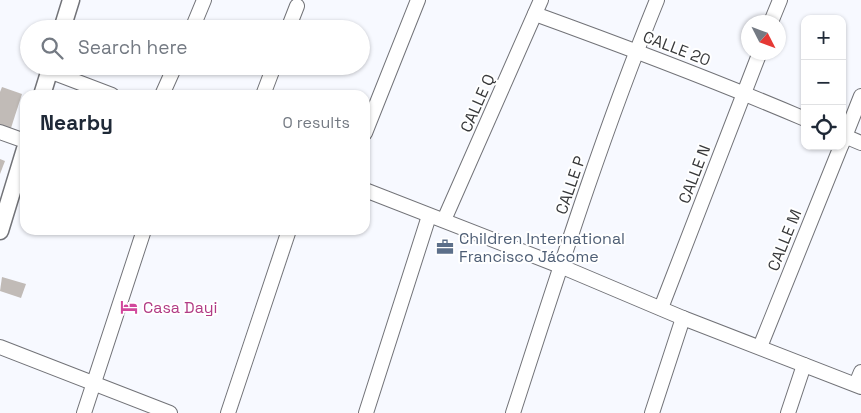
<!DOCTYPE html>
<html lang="en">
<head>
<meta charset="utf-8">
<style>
	:root { --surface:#fff; --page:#f6f6f7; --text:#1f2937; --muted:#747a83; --line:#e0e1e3 }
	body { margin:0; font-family:"Space Grotesk",sans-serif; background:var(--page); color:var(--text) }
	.controls { position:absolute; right:15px; top:15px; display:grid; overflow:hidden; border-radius:10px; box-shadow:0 1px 4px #0004 }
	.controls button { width:45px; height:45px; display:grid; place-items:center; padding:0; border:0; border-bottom:1px solid var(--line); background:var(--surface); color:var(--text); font:25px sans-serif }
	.compass { position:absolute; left:741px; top:15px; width:45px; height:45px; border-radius:50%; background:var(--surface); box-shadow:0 1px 4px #0004; rotate:132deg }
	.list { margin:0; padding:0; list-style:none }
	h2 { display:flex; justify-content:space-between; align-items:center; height:65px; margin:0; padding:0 20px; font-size:21px }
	h2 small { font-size:16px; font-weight:400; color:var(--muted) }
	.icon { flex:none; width:28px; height:28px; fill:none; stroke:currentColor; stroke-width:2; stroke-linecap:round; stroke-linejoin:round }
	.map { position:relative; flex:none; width:861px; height:413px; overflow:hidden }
	.search { position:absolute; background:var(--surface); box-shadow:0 1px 4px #0004; left:20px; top:20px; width:350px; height:55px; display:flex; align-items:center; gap:12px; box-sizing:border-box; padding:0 18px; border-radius:28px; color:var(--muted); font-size:19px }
	.panel { position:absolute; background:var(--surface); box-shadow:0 1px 4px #0004; left:20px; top:90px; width:350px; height:145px; border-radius:15px }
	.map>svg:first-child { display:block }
	.building { fill:#c1bbb7 }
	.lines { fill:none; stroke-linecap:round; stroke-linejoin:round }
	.minor-casing { stroke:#727378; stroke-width:16 }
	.tertiary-casing { stroke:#727378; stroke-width:19 }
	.minor { stroke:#fff; stroke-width:14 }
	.tertiary { stroke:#fff; stroke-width:16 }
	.labels { text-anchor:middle; stroke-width:4; stroke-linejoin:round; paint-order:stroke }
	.street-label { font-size:16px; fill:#37383a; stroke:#fff }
	.service-label { font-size:16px; fill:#4e5e75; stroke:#fff; text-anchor:start }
	.hotel-label { font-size:16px; fill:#b23c85; stroke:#fff; text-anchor:start }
</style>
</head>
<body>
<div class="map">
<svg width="861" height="413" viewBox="0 0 861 413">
	<rect width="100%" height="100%" fill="#f7f9ff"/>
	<g class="building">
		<polygon points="2,87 22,94 11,128 0,125 0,92"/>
		<polygon points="0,159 5,161 0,174"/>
		<polygon points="2,277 26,284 21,298 0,291"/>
	</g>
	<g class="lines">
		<g class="minor-casing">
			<g id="minor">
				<path d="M535,14C626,47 716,81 805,119"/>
				<polyline points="771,22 780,0"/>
				<polyline points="192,29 204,0"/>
				<polyline points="288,29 297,6"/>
				<polyline points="49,71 112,95"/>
				<polyline points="162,95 175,66"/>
				<polyline points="263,95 274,66"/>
				<polyline points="0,132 25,141"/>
				<polyline points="365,133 418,0"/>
				<polyline points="842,135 861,143"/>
				<polyline points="842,144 861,96"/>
				<polyline points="365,190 560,266 683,318 861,387"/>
				<polyline points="444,220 541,0"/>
				<polyline points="661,308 760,52"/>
				<polyline points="0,347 170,413"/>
				<polyline points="760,347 841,146"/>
				<polyline points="856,384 861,372"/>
				<polyline points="84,413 144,230"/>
				<polyline points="228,413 289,230"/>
				<polyline points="366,413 429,216"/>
				<path d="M513,413C558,274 602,135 657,0"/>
				<polyline points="652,413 683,318"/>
				<polyline points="788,413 804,365"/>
			</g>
		</g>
		<g class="tertiary-casing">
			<g id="tertiary">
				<polyline points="62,29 71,0"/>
				<polyline points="42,95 51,66"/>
				<polyline points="0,231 25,149"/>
			</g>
		</g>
		<use href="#minor" class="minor"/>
		<use href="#tertiary" class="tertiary"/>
	</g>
	<defs>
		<g id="office-bare" transform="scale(1.35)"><path d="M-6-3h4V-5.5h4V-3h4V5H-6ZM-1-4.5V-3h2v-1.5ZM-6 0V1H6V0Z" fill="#5c6f8a" stroke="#fff" stroke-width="2.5" paint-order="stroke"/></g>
		<g id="hotel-bare" transform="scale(1.35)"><path d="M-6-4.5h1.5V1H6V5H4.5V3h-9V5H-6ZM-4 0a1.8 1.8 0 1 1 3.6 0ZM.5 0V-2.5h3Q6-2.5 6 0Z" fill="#d1479c" stroke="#fff" stroke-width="2.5" paint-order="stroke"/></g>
	</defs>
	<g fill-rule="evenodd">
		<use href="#office-bare" x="445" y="247"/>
		<use href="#hotel-bare" x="129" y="307"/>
	</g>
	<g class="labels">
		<g class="street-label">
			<text transform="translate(677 48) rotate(21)" y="6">CALLE 20</text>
			<text transform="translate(477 103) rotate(-66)" y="6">CALLE Q</text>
			<text transform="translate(694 174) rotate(-69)" y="6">CALLE N</text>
			<text transform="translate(570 185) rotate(-71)" y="6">CALLE P</text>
			<text transform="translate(784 240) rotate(-68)" y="6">CALLE M</text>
		</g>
		<g class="service-label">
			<text x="459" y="244">Children International<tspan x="459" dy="18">Francisco Jácome</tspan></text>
		</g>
		<g class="hotel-label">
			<text x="143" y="313">Casa Dayi</text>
		</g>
	</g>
</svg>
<div class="controls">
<button>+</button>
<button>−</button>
<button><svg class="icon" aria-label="locate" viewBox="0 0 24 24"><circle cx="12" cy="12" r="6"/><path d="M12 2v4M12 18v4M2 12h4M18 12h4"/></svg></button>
</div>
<svg class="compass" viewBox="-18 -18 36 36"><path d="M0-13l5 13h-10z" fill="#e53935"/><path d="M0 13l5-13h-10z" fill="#747a83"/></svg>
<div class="search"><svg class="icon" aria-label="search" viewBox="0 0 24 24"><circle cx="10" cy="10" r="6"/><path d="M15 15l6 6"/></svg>Search here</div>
<section class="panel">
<h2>Nearby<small>0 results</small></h2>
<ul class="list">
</ul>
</section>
</div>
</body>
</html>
